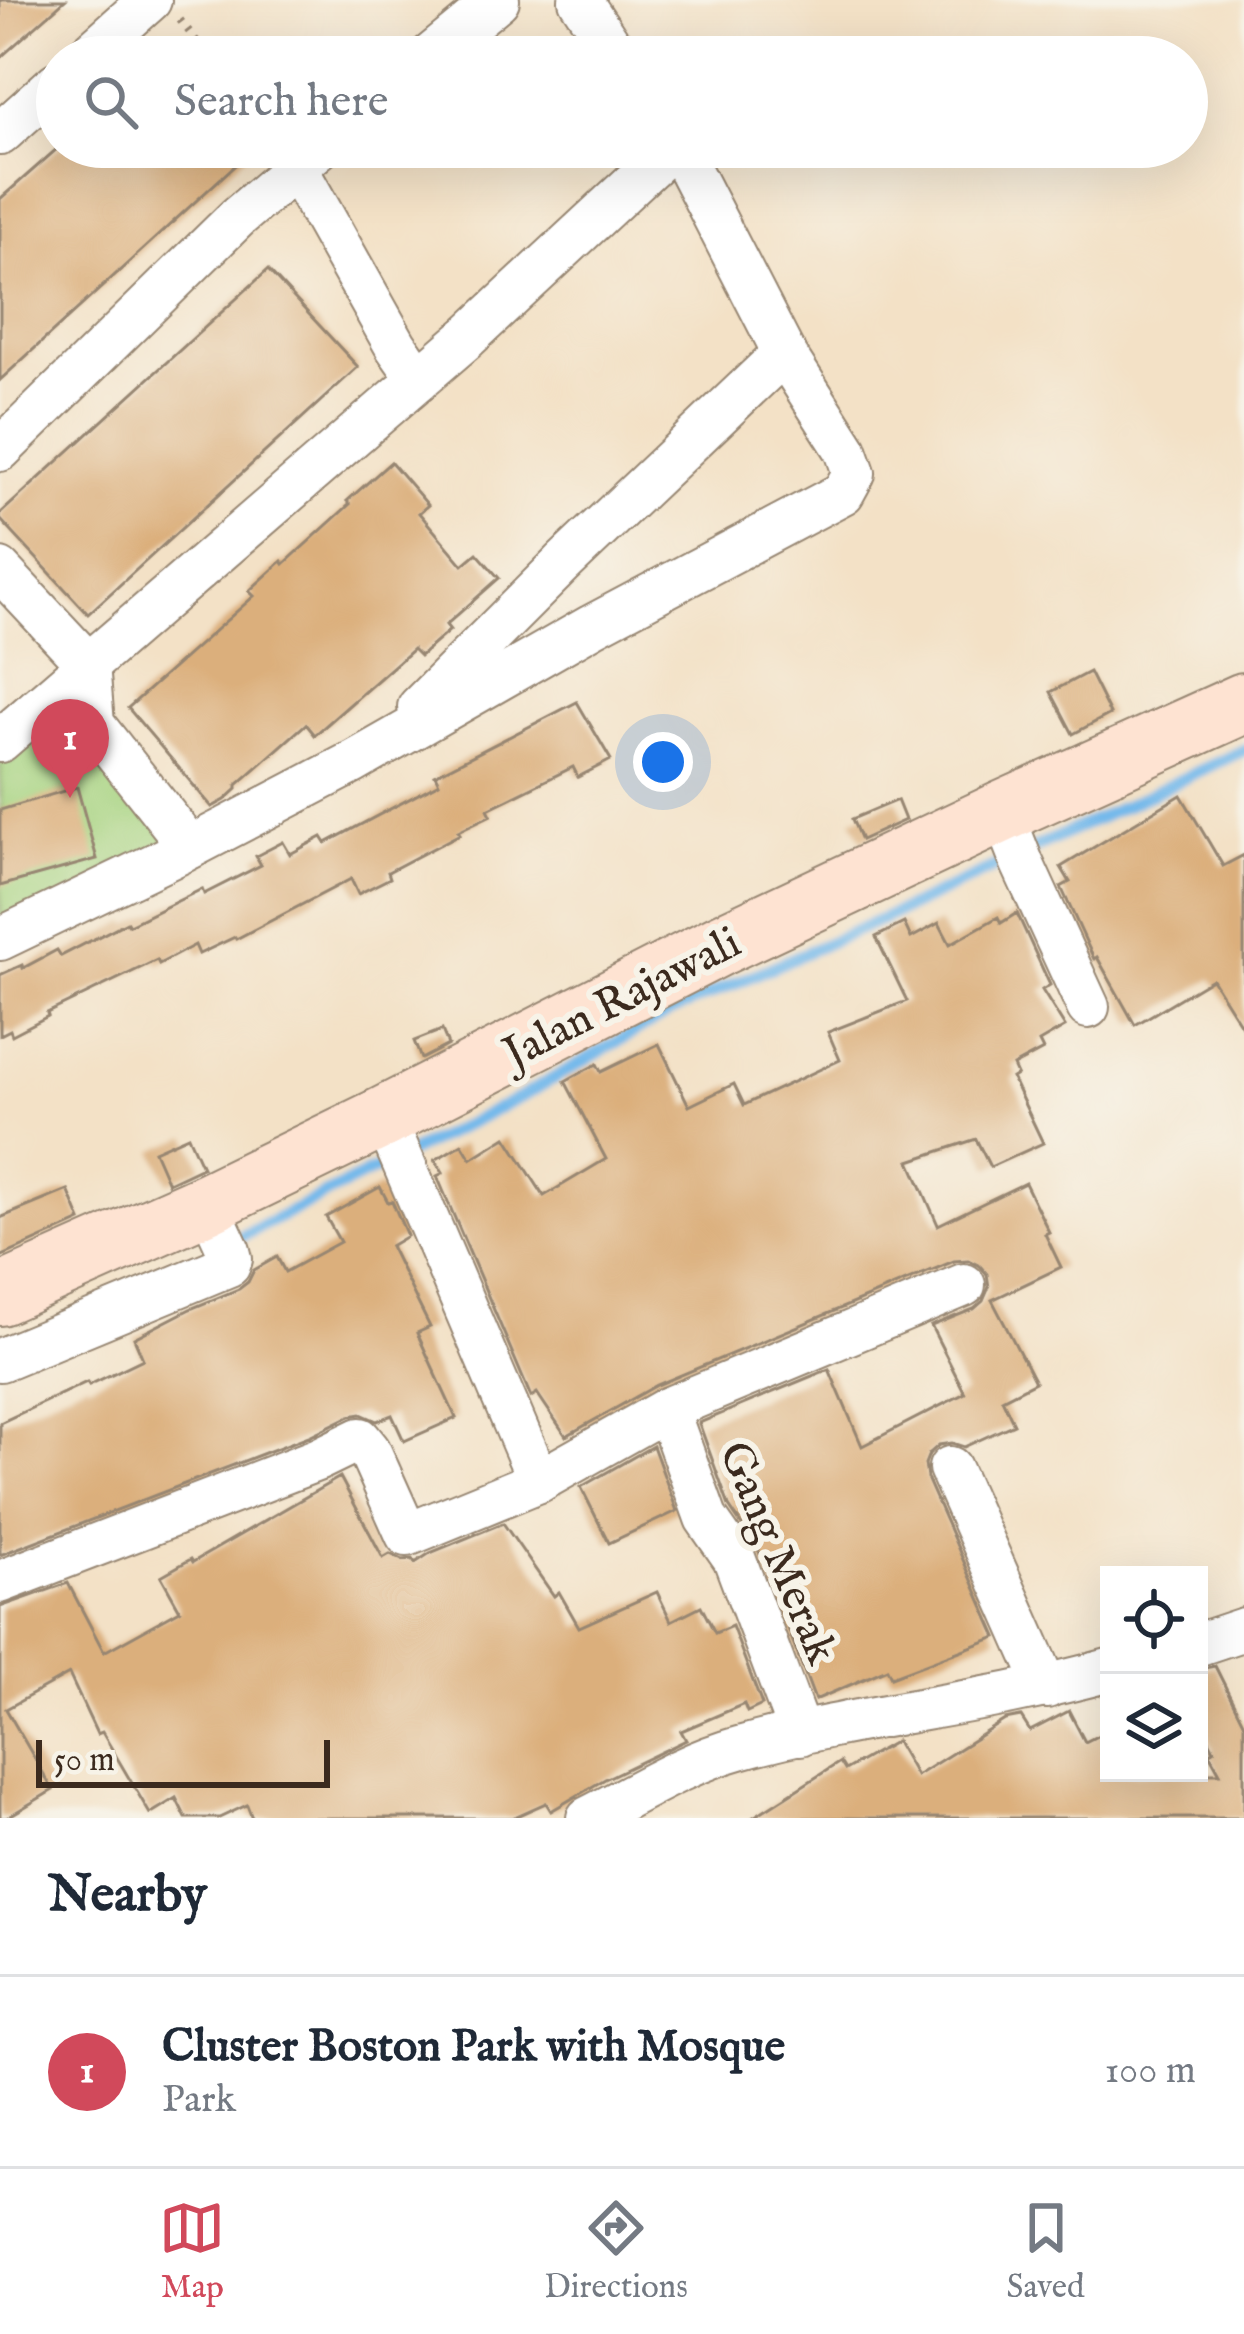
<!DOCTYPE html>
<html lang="en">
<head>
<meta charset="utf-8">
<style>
	:root { --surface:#fff; --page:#f2f2f3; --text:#1f2937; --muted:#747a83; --line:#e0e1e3; --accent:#d1495b }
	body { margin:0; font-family:"IM FELL English",serif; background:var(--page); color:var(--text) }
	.controls { position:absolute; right:36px; bottom:36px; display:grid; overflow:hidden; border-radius:0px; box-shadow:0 12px 48px #0002 }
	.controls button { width:108px; height:108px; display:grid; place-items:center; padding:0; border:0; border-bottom:3px solid var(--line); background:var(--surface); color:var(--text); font:60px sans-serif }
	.scale { position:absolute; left:36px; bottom:30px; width:294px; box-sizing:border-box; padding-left:12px; border:6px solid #3b2a1e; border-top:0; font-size:33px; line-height:42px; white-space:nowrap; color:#3b2a1e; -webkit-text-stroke:9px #f7f3e8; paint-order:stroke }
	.you { position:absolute; left:663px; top:762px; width:42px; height:42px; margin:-30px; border:9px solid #fff; border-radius:50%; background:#1a73e8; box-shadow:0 0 0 18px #1a73e833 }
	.badge { display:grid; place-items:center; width:78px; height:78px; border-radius:50%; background:var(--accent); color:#fff; font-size:39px; font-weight:700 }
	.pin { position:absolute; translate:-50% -99px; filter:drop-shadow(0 3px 6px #0008) }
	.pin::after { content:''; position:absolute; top:63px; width:42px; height:36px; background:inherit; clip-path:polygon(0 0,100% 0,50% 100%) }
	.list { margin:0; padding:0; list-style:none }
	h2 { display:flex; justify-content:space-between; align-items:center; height:156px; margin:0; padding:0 48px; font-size:51px }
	h2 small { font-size:39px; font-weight:400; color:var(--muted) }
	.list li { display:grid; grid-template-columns:78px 1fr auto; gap:36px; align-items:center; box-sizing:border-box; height:192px; padding:0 48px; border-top:3px solid var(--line) }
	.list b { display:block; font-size:45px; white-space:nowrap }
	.list p { margin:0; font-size:39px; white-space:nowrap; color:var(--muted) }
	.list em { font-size:39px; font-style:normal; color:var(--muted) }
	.icon { flex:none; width:66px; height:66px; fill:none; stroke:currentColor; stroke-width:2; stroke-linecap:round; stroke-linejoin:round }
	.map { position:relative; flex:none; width:1244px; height:1818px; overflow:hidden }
	.search { position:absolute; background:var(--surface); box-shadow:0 12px 48px #0002; left:36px; right:36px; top:36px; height:132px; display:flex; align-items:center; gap:30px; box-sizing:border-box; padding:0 42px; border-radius:66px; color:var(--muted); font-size:45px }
	.sheet { height:348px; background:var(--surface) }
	nav { display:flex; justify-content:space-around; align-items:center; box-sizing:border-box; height:168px; border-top:3px solid var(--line); background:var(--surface); font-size:33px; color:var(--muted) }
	nav a { display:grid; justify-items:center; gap:6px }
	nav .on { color:var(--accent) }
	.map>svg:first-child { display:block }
	.green { fill:#a6d380; stroke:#707e4f; stroke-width:3 }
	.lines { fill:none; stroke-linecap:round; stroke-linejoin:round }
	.stream { stroke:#75b9eb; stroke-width:12 }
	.building { fill:#dbaf7b }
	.street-casing { stroke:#978672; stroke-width:46 }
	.secondary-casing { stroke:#978672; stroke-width:64 }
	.path { stroke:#978672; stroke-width:8; stroke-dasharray:3 9; stroke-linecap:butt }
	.street { stroke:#fff; stroke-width:42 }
	.secondary { stroke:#fee3d2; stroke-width:60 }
	.labels { text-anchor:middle; stroke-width:12; stroke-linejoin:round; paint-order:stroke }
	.street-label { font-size:45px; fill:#3b2a1e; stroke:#f7f3e8 }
</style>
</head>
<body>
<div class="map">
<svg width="1244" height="1818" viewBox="0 0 1244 1818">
	<rect width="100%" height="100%" fill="#f7f3e8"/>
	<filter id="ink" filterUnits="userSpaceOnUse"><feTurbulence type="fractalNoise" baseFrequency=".00833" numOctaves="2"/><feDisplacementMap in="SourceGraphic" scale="24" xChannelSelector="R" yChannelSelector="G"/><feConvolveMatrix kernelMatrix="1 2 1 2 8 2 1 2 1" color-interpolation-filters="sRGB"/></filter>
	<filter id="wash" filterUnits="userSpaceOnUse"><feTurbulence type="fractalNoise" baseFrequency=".004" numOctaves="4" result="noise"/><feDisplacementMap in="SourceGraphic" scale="48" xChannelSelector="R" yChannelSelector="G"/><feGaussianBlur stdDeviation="2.7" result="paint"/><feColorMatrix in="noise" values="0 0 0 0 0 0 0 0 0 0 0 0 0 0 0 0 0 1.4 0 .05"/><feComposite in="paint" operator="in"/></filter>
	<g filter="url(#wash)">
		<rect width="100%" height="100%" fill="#f3e1c6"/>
		<polygon class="green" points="23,723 83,726 183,849 0,932 0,746"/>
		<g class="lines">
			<polyline class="stream" points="232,1241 521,1097 665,1014 905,909 1244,750"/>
		</g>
		<g id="blocks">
			<g class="building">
				<polygon points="0,0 65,0 0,58"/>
				<polygon points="59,147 255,147 0,380 0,199"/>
				<polygon points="268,270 358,367 88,614 0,519 0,514"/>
				<polygon points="391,462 428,505 419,513 463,565 477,553 499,578 446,625 450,630 420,656 413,649 315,735 306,724 237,785 237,789 225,800 212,807 128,708 254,596 249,591 282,561 284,564 350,504 347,501"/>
				<polygon points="1089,672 1110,714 1073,734 1051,692"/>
				<polygon points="577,702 611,760 578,777 573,767 488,809 491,815 458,831 460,834 388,872 390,878 358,894 351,879 236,939 235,937 199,954 195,945 159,964 157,960 47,1013 48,1016 12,1035 10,1030 0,1035 0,975 22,965 23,968 57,950 61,956 127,922 129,925 202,889 204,894 261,865 256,856 283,842 290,854 322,837 326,843 439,783 435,775"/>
				<polygon points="77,787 97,859 0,886 0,810"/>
				<polygon points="1181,795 1223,866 1244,855 1244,1030 1212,979 1135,1025 1097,957 1094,959 1061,887 1070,882 1061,867"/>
				<polygon points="897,800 905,820 861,840 852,819"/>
				<polygon points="1017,913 1050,985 1042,990 1065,1027 1039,1042 1043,1050 1013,1066 1017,1075 1012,1078 1043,1143 990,1167 976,1139 910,1161 938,1225 1025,1183 1049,1232 1045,1234 1061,1267 992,1300 1035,1382 1002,1399 1014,1424 964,1447 952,1443 939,1445 929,1454 925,1464 927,1478 997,1637 891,1677 887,1669 815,1700 758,1549 729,1506 699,1423 829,1369 862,1446 965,1393 931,1326 974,1309 983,1301 989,1287 987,1274 980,1266 968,1260 954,1261 657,1385 566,1436 537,1393 531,1397 437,1176 443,1173 435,1160 462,1144 471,1159 506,1137 544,1196 606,1159 565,1081 597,1064 601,1072 659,1044 689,1106 734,1084 744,1105 840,1060 828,1032 907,1001 876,937 904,923 911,938 939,923 950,944 998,917 1001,923"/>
				<polygon points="442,1030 448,1045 421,1059 414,1041"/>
				<polygon points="188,1136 202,1167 168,1183 154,1151"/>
				<polygon points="380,1187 388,1202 392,1201 407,1236 390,1246 430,1327 417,1333 456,1418 404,1441 392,1415 377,1421 361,1414 350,1416 309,1436 0,1555 0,1423 87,1382 89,1385 143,1359 134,1338 190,1309 239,1289 248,1282 254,1270 277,1257 285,1272 340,1242 326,1217"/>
				<polygon points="68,1190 81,1221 0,1257 0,1218"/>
				<polygon points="653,1446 677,1511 609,1543 581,1487"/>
				<polygon points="340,1477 383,1558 390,1554 403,1560 413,1559 415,1563 430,1553 503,1523 554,1596 559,1592 579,1627 657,1592 671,1621 701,1606 715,1633 732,1626 762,1705 747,1712 744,1704 681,1731 686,1740 605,1779 551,1811 546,1803 512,1818 252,1818 247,1805 219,1818 186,1818 176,1798 150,1814 102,1732 97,1734 69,1674 6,1709 53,1790 6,1818 0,1818 0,1607 68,1583 104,1652 180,1610 161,1576 191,1559 193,1562"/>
				<polygon points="1215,1666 1244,1724 1244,1818 752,1818 840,1762 845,1770 896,1741 916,1776 1005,1720 1021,1717 1030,1731 1069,1711 1085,1742 1109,1730 1109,1773 1220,1773 1209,1753 1214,1750 1199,1719 1199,1669"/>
			</g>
		</g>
	</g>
	<g filter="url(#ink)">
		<use href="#blocks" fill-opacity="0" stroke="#978672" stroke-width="3"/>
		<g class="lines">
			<g class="street-casing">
				<g id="street">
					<polyline points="580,0 618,57"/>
					<polyline points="86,57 150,0"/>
					<polyline points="429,57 498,0"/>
					<polyline points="0,134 57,83"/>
					<polyline points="419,379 468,337 672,147"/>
					<polyline points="0,450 238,217 320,147"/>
					<polyline points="0,570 88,664 93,724 190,847"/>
					<polyline points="419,707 563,563 784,353"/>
					<polyline points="0,741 419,379 396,346 296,168"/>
					<polyline points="1002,812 1022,863 1088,1007"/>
					<polyline points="0,939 183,851 354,762 592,626 843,493 854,473 846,450 784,353 678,147"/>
					<polyline points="384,1117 539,1481 667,1409 964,1285"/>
					<polyline points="0,1360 229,1265 231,1259 229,1251 207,1203"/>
					<polyline points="667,1409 706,1518 734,1558 800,1734"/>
					<polyline points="950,1468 1047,1687"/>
					<polyline points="0,1582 319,1459 360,1439 369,1450 407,1535 539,1481"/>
					<polyline points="1199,1644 1244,1629"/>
					<path d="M588,1818C637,1793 685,1763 739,1748C861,1714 988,1704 1109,1670"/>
				</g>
			</g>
			<g class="secondary-casing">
				<polyline id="secondary" points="0,1295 207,1203 384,1117 720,945 1002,812 1244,703"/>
			</g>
			<polyline class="path" points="180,20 209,57"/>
			<use href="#street" class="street"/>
			<use href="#secondary" class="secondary"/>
		</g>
	</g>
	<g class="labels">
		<g class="street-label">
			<text transform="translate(621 996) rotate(-27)" y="16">Jalan Rajawali</text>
			<text transform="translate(780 1552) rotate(67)" y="16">Gang Merak</text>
		</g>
	</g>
</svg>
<div class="controls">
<button><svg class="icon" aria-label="locate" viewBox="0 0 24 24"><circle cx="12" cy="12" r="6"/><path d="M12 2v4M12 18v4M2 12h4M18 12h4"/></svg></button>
<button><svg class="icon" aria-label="layers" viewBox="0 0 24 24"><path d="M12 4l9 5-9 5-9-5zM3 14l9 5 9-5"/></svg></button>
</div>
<div class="scale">50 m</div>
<div class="you"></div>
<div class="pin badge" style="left:70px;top:798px">1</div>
<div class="search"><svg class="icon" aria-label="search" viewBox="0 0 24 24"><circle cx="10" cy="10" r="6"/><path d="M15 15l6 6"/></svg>Search here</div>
</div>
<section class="sheet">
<h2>Nearby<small></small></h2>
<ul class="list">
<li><span class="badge">1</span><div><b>Cluster Boston Park with Mosque</b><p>Park</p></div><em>100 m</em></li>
</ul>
</section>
<nav>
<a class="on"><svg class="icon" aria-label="map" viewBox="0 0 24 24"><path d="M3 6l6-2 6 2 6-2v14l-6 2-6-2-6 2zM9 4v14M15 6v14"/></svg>Map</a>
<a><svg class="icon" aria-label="directions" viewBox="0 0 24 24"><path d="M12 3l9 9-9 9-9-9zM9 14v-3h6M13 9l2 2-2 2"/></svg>Directions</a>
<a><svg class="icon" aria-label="saved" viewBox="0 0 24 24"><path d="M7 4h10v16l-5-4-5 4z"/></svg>Saved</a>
</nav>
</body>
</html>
